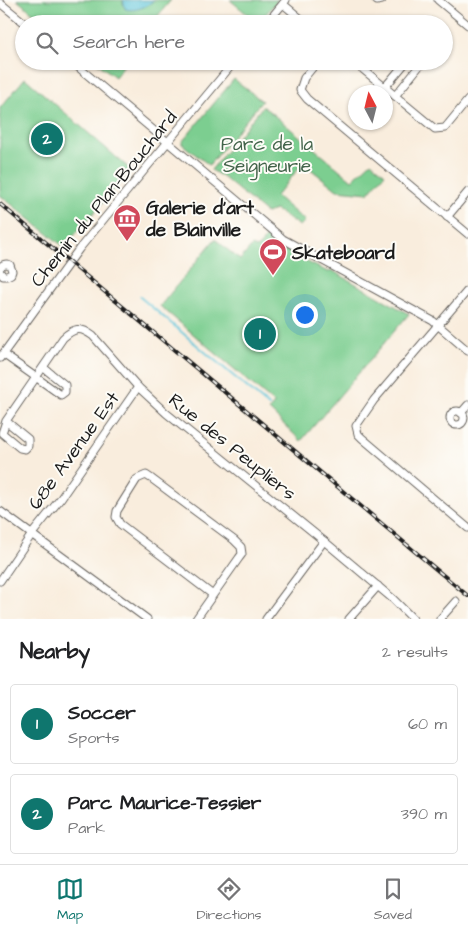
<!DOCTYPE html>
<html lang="en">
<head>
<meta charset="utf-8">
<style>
	:root { --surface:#fff; --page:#f2f2f2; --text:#202124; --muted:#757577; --line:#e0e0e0; --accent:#0f766e }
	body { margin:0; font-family:"Architects Daughter",sans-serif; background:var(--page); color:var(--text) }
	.compass { position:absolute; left:348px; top:85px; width:45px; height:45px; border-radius:50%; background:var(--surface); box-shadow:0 1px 4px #0004; rotate:353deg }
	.you { position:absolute; left:304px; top:314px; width:18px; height:18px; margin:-12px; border:4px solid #fff; border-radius:50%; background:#1a73e8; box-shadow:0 0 0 8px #1a73e833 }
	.badge { display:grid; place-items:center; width:32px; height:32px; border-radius:50%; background:var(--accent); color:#fff; font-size:16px; font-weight:700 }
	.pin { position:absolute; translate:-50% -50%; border:2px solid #fff; box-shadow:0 1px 5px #0006 }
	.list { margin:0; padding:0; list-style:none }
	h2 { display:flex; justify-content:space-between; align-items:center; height:65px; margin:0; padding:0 20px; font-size:21px }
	h2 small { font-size:16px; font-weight:400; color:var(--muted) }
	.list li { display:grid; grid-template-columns:32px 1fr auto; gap:15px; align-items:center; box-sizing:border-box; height:80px; margin:0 10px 10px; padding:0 10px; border:1px solid var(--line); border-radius:5px }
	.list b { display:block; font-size:19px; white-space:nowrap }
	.list p { margin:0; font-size:16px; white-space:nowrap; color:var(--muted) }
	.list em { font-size:16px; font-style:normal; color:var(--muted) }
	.icon { flex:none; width:28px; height:28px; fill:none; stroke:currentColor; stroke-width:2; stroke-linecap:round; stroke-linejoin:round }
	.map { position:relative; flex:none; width:468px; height:619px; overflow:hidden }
	.search { position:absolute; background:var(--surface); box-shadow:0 1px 4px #0004; left:15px; right:15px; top:15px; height:55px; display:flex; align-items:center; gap:12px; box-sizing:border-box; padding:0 18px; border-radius:28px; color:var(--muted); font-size:19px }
	.sheet { height:245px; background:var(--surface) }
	nav { display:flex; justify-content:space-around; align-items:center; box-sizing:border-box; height:70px; border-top:1px solid var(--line); background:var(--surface); font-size:14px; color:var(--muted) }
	nav a { display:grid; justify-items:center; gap:2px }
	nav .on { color:var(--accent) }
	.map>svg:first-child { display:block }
	.green { fill:#7cce90; stroke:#4c7556 }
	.water { fill:#5dc5da; stroke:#3c707b }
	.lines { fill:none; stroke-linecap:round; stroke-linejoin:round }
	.stream { stroke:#5dc5da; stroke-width:2 }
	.minor-casing { stroke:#696560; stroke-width:9 }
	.minor { stroke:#fff; stroke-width:7 }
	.rail-casing { stroke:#1c1c1c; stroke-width:4 }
	.rail { stroke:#fdfcf7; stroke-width:2; stroke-dasharray:5.5; stroke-linecap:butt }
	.labels { text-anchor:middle; stroke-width:4; stroke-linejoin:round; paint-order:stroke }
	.park-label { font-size:19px; fill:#42634a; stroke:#fdfcf7 }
	.street-label { font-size:19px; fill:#1c1c1c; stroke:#fdfcf7 }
	.poi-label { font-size:19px; font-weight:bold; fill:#1c1c1c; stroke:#fdfcf7; text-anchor:start }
</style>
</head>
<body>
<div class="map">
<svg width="468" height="619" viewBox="0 0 468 619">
	<rect width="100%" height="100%" fill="#fdfcf7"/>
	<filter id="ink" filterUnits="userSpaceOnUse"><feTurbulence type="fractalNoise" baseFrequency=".02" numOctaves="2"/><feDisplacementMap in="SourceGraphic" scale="10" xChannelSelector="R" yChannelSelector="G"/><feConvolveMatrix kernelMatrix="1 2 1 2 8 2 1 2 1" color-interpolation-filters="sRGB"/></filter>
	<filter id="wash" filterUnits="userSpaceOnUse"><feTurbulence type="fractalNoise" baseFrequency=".0096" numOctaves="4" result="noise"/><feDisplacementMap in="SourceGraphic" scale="20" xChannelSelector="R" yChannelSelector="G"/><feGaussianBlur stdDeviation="1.12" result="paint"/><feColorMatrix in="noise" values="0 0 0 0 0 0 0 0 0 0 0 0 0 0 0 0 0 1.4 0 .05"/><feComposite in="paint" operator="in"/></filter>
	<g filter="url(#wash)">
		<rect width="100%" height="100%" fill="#f9eddd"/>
		<g class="green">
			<polygon points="17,0 123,0 123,4 140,8 154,0 171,0 151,24 47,24"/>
			<polygon points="230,0 278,0 258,23"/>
			<polygon points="95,61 127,61 115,77"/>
			<polygon points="25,78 131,170 64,247 0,195 0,108"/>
			<polygon points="234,79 262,101 209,165 182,144 182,142"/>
			<polygon points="263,106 352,180 371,162 385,174 368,193 337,190 303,163 276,196 305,221 300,226 276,210 266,213 223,177 211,170"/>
			<path d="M269,234C274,238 277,242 281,245C293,256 314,265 328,272L333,271L409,314L301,441L269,410L274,404L273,402L160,306L215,239L240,260L252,246L256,248L260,245Z"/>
		</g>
		<path class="water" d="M123,0H154C147,7 135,12 125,9Z"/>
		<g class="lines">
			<polyline class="stream" points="140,297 269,406"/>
		</g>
	</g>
	<g filter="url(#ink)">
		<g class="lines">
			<g class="minor-casing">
				<g id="minor">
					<polyline points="376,0 377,1 382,0"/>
					<polyline points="438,0 468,25"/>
					<polyline points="0,3 26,24"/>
					<polyline points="283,4 307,24"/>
					<polyline points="266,24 286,0"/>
					<polyline points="71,61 283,239 433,321 468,351"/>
					<polyline points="318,61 304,78 300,90 307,99 468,234"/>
					<polyline points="353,61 435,129 445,128 468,100"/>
					<polyline points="385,87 407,61"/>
					<polyline points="395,96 421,64 419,61"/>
					<polyline points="447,217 468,192"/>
					<path d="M0,268C2,264 6,263 10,265L12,271L11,274L7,276H3L0,272"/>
					<polyline points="468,290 374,400 356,426 358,434 362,438 468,528"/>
					<polyline points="3,354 61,395 65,392 65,385 44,368"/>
					<polyline points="0,358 79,249 235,61"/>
					<circle cx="457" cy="418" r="7"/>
					<polyline points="461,413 468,405"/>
					<path d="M6,421L28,439V446L25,449L20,448L2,433L6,421L63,338C74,328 80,326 93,336L138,387L166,413L324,541L393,599L413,619"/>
					<polyline points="0,511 147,619"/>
					<polyline points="0,581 32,534 61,498 138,387"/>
					<polyline points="196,619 239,558 242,554 241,547 234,540 152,479 146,475 137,479 117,511 116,517 120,524 213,595"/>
					<polyline points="266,619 324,541"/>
					<polyline points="349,619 378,586"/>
					<polyline points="440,619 456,601"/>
				</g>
			</g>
			<use href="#minor" class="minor"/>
			<g class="rail-casing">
				<polyline id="rail" points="0,204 468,596"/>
			</g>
			<use href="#rail" class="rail"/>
		</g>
	</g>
	<defs>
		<g id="museum-pin" transform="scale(1.4375)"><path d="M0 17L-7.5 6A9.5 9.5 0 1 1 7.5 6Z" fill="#d1495b" stroke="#fdfcf7"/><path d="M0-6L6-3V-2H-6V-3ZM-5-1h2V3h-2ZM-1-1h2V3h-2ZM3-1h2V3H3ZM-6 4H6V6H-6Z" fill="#fff"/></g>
		<g id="stadium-pin" transform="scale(1.4375)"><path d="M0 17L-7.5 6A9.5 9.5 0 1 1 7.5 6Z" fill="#d1495b" stroke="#fdfcf7"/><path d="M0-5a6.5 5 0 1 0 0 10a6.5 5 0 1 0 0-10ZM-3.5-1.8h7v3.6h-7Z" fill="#fff"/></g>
	</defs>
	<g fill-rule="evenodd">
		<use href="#museum-pin" x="127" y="218"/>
		<use href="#stadium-pin" x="273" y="252"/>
	</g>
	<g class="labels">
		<g class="park-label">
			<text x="267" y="150">Parc de la<tspan x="267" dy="22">Seigneurie</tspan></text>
		</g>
		<g class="street-label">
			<text transform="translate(103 198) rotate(-51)" y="7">Chemin du Plan-Bouchard</text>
			<text transform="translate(233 446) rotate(39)" y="7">Rue des Peupliers</text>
			<text transform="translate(73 450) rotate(-54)" y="7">68e Avenue Est</text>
		</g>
		<g class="poi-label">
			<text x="146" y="214">Galerie d'art<tspan x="146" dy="22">de Blainville</tspan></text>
			<text x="292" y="259">Skateboard</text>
		</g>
	</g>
</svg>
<svg class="compass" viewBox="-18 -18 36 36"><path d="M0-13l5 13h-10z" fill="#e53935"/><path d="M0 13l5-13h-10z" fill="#757577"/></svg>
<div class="you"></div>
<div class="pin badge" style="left:260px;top:334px">1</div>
<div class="pin badge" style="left:47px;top:139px">2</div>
<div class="search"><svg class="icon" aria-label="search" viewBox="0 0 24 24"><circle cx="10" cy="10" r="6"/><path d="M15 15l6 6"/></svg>Search here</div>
</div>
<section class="sheet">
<h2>Nearby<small>2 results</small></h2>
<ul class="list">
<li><span class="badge">1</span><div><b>Soccer</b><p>Sports</p></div><em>60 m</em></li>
<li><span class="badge">2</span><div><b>Parc Maurice-Tessier</b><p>Park</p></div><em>390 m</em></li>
</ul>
</section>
<nav>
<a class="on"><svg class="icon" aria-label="map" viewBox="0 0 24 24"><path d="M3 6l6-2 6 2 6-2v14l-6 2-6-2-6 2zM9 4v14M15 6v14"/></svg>Map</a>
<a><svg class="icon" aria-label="directions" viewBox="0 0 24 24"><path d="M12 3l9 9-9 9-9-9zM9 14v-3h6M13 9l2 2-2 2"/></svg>Directions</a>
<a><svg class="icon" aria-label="saved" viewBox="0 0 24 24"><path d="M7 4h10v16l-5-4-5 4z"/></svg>Saved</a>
</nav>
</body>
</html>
